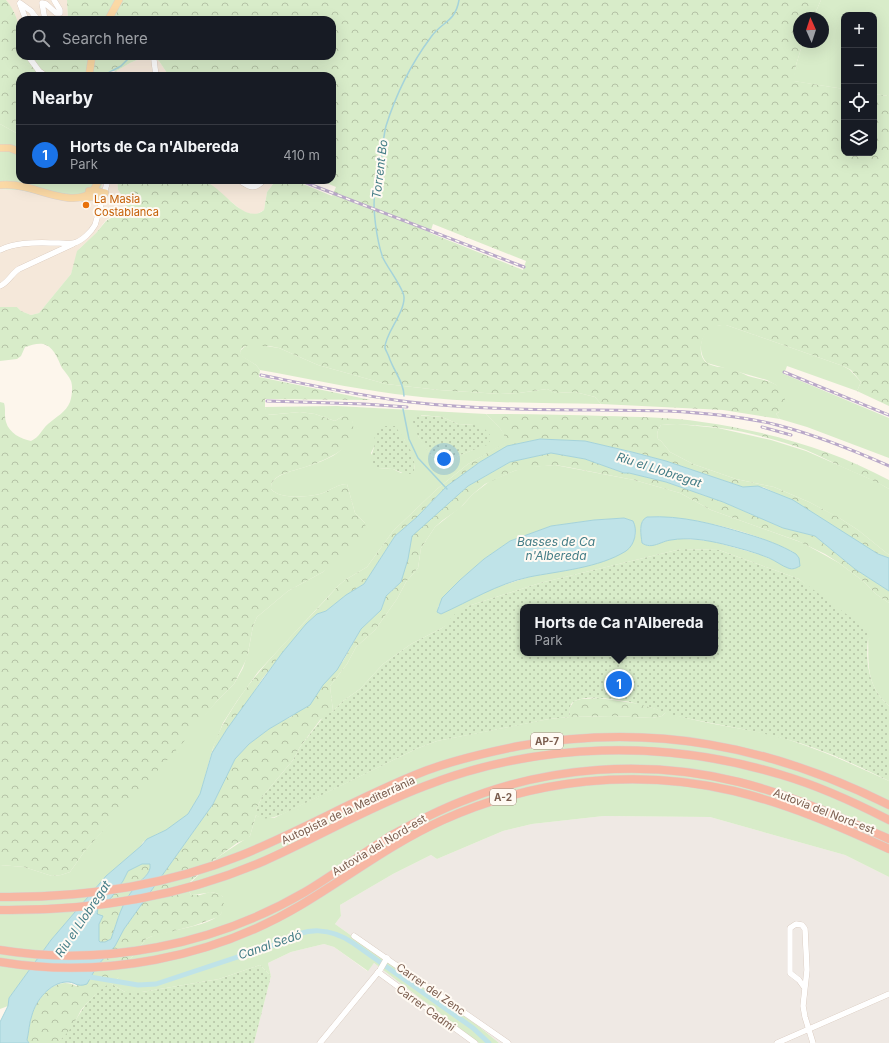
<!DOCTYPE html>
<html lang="en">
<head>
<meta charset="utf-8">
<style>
	:root { --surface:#171b24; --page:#242831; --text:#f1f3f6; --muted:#9ea1a6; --line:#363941; --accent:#1a73e8 }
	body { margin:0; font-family:Inter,sans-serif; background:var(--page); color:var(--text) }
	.controls { position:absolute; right:12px; top:12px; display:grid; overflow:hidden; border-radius:8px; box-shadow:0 4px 16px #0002 }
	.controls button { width:36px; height:36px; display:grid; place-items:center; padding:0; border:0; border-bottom:1px solid var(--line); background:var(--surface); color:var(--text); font:20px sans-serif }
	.compass { position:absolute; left:793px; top:12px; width:36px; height:36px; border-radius:50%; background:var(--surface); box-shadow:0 4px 16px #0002; rotate:357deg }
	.you { position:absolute; left:444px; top:459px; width:14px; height:14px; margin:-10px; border:3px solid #fff; border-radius:50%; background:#1a73e8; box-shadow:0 0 0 6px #1a73e833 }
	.badge { display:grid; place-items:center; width:26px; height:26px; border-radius:50%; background:var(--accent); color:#fff; font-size:13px; font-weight:700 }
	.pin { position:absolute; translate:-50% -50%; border:2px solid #fff; box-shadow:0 1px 4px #0006 }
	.popup { position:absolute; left:520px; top:604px; width:198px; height:52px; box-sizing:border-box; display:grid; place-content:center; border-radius:8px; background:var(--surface); filter:drop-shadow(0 1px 3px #0005); font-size:13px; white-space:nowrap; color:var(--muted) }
	.popup b { font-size:15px; color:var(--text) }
	.popup::after { content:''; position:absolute; left:50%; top:100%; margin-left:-8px; border:8px solid transparent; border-top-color:var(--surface) }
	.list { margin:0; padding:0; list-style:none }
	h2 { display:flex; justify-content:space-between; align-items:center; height:52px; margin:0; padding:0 16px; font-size:17px }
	h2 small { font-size:13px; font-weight:400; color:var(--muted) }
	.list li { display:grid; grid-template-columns:26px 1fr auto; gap:12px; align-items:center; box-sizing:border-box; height:60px; padding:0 16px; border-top:1px solid var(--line) }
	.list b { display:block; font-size:15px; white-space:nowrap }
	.list p { margin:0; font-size:13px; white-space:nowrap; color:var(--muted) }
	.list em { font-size:13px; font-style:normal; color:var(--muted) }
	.icon { flex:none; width:22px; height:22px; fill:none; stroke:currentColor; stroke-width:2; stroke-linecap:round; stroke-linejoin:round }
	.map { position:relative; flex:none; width:889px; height:1043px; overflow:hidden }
	.search { position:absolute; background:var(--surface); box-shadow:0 4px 16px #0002; left:16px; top:16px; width:320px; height:44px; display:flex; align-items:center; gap:10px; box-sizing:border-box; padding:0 14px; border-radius:12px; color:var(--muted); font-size:15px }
	.panel { position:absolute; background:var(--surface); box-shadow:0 4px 16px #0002; left:16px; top:72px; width:320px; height:112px; border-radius:12px }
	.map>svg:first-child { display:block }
	.residential { fill:#f5e8da }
	.industrial { fill:#efe9e4 }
	.grass { fill:#d8ecc9; fill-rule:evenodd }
	.forest { fill:url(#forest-crowns); fill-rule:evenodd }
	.park { fill:url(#park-dots); fill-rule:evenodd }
	.water { fill:#bfe3e8; stroke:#a5d3da; fill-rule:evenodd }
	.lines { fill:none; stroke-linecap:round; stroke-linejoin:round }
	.stream { stroke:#a5d3da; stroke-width:1.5 }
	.canal { stroke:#bfe3e8; stroke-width:5 }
	.minor-casing { stroke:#d1beb0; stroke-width:6 }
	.major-casing { stroke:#dad1cd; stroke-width:8 }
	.highway-casing { stroke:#dad1cd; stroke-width:9 }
	.minor { stroke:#fff; stroke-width:5.5 }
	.major { stroke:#fbd9a5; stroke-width:7 }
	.highway { stroke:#f7b7a3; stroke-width:8 }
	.rail-casing { stroke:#b9a8c9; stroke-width:3 }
	.rail { stroke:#fffaf3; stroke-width:1.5; stroke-dasharray:4.5; stroke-linecap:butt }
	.food-dot { fill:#e8710a; stroke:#fffaf3; stroke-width:1.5 }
	.labels { text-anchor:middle; stroke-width:4; stroke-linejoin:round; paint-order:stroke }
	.shield { fill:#fffaf3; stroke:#a28b7f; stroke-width:1 }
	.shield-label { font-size:10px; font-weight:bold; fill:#7a5c4d }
	.food-label { font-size:11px; fill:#c56008; stroke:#fffaf3; text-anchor:start }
	.street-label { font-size:11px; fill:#7a5c4d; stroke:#fffaf3 }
	.water-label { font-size:12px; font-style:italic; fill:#437c86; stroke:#fffaf3 }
</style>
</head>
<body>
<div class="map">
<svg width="889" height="1043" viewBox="0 0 889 1043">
	<defs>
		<pattern id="forest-crowns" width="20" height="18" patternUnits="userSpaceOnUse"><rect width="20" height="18" fill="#d8ecc9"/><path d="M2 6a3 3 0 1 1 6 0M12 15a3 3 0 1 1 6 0" fill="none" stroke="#b4c2a5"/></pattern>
		<pattern id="park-dots" width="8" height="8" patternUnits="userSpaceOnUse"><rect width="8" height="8" fill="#d8ecc9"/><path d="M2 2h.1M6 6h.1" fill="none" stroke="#b4c2a5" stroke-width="1.8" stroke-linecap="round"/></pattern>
	</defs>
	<rect width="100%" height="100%" fill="#fdf6ec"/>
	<g class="residential">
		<polygon points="6,0 67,0 68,20 20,20 20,28 14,12"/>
		<polygon points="146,56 153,56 159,61 169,76 108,76 130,63"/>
		<polygon points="103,180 117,180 118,190 127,202 125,210 106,220 96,233 79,249 71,274 39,313 31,315 21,311 17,307 0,307 0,189 20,190 49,197 100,192"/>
		<polygon points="198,180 276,180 267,192 264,210 257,214 252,214 244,212 209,184"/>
	</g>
	<g class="industrial">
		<polygon points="604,816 710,817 845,855 889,877 889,1043 499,1043 477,1025 335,924 341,916 340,905 393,874 431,855 437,859 503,831 532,824"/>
		<polygon points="324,944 334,947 367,971 374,963 479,1043 254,1043 271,976 268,963 291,952"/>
	</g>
	<g class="grass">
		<polygon points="821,0 889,0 889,96 874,94 874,15 844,15 844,89 793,81 796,65 803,42 823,42 823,18 813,18"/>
		<polygon points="0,124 20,135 20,180 103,180 100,192 82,201 49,197 20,190 0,189"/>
		<path d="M726,325L843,366L850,370L861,382L857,391L787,366L784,374L889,418V458L807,427L780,419L776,414L779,412L784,396L776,385L767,380L707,363C698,354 699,336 710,328C715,325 721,325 726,325Z"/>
		<path d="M260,345L279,348L318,365L386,384L439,390L500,394L519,393L547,389L556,393L575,392L595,397L601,404C532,403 463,403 395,394C350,388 305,378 260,370L256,365L241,356L240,352C244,344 252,345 260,345Z"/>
		<path d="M337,406L486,414C493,421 507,432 506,443L468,464L437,489L393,531L367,567L345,580L338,586L258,672L237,701L223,723L213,748L200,794L188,814L166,831L157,834L143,842L141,846L106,876L51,940L9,998L8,1006L0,1009V865L24,867L52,876L61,875L70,872L84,852L217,701L234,684L243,668L248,653L253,626L257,617L288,591L323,572L365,523L355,513L347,484C338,484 331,490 323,493C311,497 280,500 271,489C271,486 271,483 273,481C280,473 293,471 302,468C327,460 353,452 353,422L343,416L335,421L315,414L300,412L267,415L265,407ZM421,415L442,417L458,424L474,425L478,448L460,455L447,462L432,456L418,436ZM404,439C409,450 416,459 414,471L401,473L393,469L378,468L371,453L375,445Z"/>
		<path d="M677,424L718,428L771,440L806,451L877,482L889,489V555L858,530L841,519L809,502L774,487L736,479L693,464L670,452L661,441L658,439C656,433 658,430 661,425Z"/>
		<path d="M555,465L634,480L680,493L711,510L803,543L839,563L863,581L876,594L889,603V706C885,701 880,698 877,692C866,674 869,656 868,637L799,579L719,550L681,549L540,583L468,606L456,614L447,625L442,628L411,644L383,664L360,689L343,701L333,711L330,686L347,664L356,647L375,630L397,599L406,582L418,568L421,548L435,527L463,505L473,494L490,481L514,471L528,467ZM647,517C691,515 754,532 793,552V569L788,568L780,563L761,555L711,541L685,539H672L649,546L642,543C641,535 638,522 647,517ZM624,518L633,521L636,533L635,537L631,546L624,552L600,562L529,577L491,589L441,614L438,607L445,595L460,580L484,559L510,541L551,526L594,520Z"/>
		<path d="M666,712C700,724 740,727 776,736C815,747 852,764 889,781V877L845,855L710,817L604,816L532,824L503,831L437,859L431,855L393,874L340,905L341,916L335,924L477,1025L499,1043H479L374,963L368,971L334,947L324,944L291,952L268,963L271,976L260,965L219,979L142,992H125L110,983L118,978L125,966L146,939L150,937C171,929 204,928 221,914L223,897C214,888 202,895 191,895L189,891L190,883L218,857L250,836L256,815L259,817L274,818L416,749L437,741L549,719L570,717L614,716L652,718L662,716Z"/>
	</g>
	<g class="forest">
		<path d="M0,0H6C21,18 20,34 20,56H146L130,63L108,76H20V135L0,124Z"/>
		<path d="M67,0H821L813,18H799V42H803L796,65L794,81L844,89V153H874V94L889,96V406L857,391L861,382L851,370L843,366L726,325C720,325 714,326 709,330C700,337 697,356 707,363C713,367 721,367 728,368C735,370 742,373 748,376C761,380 784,381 785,399C785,406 781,411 776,414L780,419L723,410L601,404L595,397L575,392L556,393L547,389L519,393L500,394L439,390L386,384L318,365L279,348L269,346H246L242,348L240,352L242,356L256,365L260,370L259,377L371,400L265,399V407L268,415L300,412L315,414L335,421L343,416L352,417C354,425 354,437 348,444C339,455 315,464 302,468C293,471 279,473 273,481C271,483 271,486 271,489C280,500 311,497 323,493C331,490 338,484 347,484L355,513L365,523L366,531L358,542L323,572L288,591L257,617L253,626L247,658L234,684L217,701L181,745L84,852L70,872L61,875L52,876L24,867L0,865V402L4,403C6,409 4,416 6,422C9,433 21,439 31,441C40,437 41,430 48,424C56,417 66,412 70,402C72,396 73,387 71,381C69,376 65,372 62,368C58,360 55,349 46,345C40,342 32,345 25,347L21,356L17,359L0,361V307H17L21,311L31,315L39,313L71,274L77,251L96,233L106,221L125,210L127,202L118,190L117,180H198C202,181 206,182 210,184C225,192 246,225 264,210L267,192L276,180H305L303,184L332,196L336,187L319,180H332V76H169L159,61L152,56H332V20H68ZM433,224L526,261L523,270L430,233Z"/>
		<path d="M486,414C526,414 565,415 605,416C637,417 670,417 702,422C766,431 832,449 889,480V489C874,480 858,474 842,467C830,461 818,455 806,450C761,434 709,422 661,425C658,430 656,433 658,439L661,441L670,452L693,464L736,479L774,487L809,502L838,517L858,530L889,555V558L878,554L793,501L763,487H743L666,461L632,452L585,441L540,439L512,445L480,462L447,486L417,517L395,536L364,584L346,595L326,611L317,614L306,624L263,678L239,714L227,729L212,753C216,735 224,722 234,706C262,662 303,626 338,586L345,580L367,567L393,531L437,489L468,464L505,443C507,432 493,421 486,414Z"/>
		<path d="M551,453L585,459L624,473H629L666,482L723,502L783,528L815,536L855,569L889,591V603L876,594L863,581L839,563L825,554L798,541L711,510L680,493L634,480L567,467L555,465L534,467L514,471L485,484L473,494L459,509L443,520L435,527L421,548L418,568L406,582L397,599L375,630L356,647L347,664L330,686L333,711L320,720L300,747L293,760L262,797L256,810V815L250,836L247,839L237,843L214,860L190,882L189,891L191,895H200L210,892L220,894L223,897L224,906L221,914L218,917L193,926L150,937L146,939L125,966L124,971L122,975L94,996L87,1003L81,1010L70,1032L59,1041V1043H29L27,1040C29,1032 29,1022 32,1015C37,997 57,975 76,986L89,980L97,966L115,946L124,929L213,804L235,759L249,744L269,729L282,721L291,717L323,685L343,661L361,629L381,610L386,596L397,586L411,536L468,486L510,462Z"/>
		<polygon points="599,698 640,704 666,712 662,716 652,718 614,716 570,717 569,709 574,701 581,699"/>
		<path d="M142,864H150C152,874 140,880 135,887C120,906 119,917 111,939L105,943H100L99,941V924L102,917L97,914L98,908L123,881L128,871Z"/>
	</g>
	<g class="park">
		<path d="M415,415L442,417L458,424L474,425L484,428L491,436L490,441L487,445L460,455L443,465C431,458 412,432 413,419Z"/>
		<path d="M384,426H395C404,439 417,455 414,471L410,474H405L393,469L378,468L373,466L371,463C370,455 374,450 375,443C375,439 374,435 375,431Z"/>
		<path d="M681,549L719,550L799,579L869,631C866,651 866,674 877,692C880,698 885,701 889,706V781C864,769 840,757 814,748C771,732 725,727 681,717C670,715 660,710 649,707C632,702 594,694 577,700C569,702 569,710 570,717L549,719L484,732L437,741L416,749L283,814C274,817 264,822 256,815V810L262,797L293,760L300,747L324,716L333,711L343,701L360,689L383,664L411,644L442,628C447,625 449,620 454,615C458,611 463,609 468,606L540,583ZM523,607H715V653H523Z"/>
		<path d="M260,965L271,976L254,1043H59V1041C72,1030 73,1023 82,1010C89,999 99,991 110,983L125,992H142L219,979Z"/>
	</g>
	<g class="water">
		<path d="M540,439L585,441L632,452L666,461L743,487L758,486L793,500L878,554L889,558V591L855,569L815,536L783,528L723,502L666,482L629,473H624L585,459L551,453L510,462L468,486L412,536L408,559L401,582L386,596L381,610L361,629L337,670L323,685L310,705L269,729L249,744L235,759L213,804L124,929L115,946L97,966L87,984C76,988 75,981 66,982C50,983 36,1000 32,1015C29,1023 29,1032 27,1040L29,1043H0V1022L8,1006L9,998L51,940L106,876L141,846L147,839L166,830L188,814L200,794L212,753L227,729L282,653L306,624L317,614L326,611L346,595L364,584L395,536L417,517L447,486L480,462L507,446ZM142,864H150C152,874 140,880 135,887C120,906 119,917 111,939L105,942H100L99,941V924L103,916L97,914L98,908L111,898L123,881L128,871Z"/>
		<path d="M647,517C681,515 714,524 747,534C764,539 781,545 796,554L799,558L800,566C796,568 793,570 788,568C782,566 776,561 769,558C755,552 738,548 723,544C706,540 688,537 671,540C661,541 652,550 642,543C641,535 638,521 647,517Z"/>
		<path d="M624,518L633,521C638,530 635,545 626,551C599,568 559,571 529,577C497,584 470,601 441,614L437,612L442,598L460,580L484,559L510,541L551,526L594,520Z"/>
	</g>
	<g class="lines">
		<g class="stream">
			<polyline points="108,73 121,66 131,56"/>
			<path d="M404,396C404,382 393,370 389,357C388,354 386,351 385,348C384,335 405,313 404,297C404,289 387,267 383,258C377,242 372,208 375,192C377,186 380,180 380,174C382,158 382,142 386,126C396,94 411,64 431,37C442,21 455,23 459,0"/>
			<polyline points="403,409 409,439 418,458 447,489"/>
		</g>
		<path class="canal" d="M84,976L138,985L156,984L283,942C306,926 331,928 353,943L473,1028L489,1043"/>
		<g class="minor-casing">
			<g id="minor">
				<polyline points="20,3 31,11 38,20"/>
				<polyline points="20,4 26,20"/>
				<polyline points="45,20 42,3 46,4 56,13 60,13 60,10 54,0"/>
				<polyline points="28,56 39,71 46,76"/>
				<polyline points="154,60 156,76"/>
				<polyline points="107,76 114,74 119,76"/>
				<path d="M239,180C250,188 255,190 264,180"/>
				<path d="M0,250C18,241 39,243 59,243C63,243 70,244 74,243C82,241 91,232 95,225L108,180"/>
				<path d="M0,286C8,283 12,273 19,269L73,244"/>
				<polyline points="354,936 508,1043"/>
				<polyline points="378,972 475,1043"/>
				<polyline points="804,987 799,980 790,973 790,928 796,924 802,925 805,929 807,970 803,1006 805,1017 813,1043"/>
				<polyline points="320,1043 380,970 387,958"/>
				<polyline points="777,1043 889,994"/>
			</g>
		</g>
		<g class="major-casing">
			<g id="major">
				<polyline points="108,20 119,0"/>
				<polyline points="89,76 92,56"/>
				<polyline points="0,148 10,148 20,152"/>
				<path d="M0,185C8,184 16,185 25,187C43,191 77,207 93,191C95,188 97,184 99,180"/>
				<polyline points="89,191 95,191 105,193"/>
				<polyline points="84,198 96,196 103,198"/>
			</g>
		</g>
		<g class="highway-casing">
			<g id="highway">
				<path d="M0,897C82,898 165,886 242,855C301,831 356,799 415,775C448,761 484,753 519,746C651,723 769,745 889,805"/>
				<path d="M0,910C90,911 181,897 264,861C318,837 369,807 425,786C538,742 665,739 782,775C819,786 854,802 889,820"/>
				<path d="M0,950C104,967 214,945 305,892C335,874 363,853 392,835C414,823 437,811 460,802C547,766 648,759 739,782C791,795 840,817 889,839"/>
				<path d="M0,962C102,979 212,958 301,905C348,877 392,843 443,820C534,779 637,768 734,791C788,804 839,826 889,849"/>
			</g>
		</g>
		<use href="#minor" class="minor"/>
		<use href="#major" class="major"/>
		<use href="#highway" class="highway"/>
		<g class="rail-casing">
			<g id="rail">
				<polyline points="304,182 524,267"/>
				<polyline points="784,372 889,415"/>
				<path d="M261,375C310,385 360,396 410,402C496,412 582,409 668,411C705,413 742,416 777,425C816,435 853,450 889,466"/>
				<polyline points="267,401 364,404 407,407"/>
				<polyline points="762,427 791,435"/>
			</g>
		</g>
		<use href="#rail" class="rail"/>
	</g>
	<circle class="food-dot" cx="86" cy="205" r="4"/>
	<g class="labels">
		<g class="shield">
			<rect x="531" y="733" width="32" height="16" rx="3"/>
			<rect x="490" y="789" width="26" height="16" rx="3"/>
		</g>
		<g class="shield-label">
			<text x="547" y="745">AP-7</text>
			<text x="503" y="801">A-2</text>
		</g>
		<g class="food-label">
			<text x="94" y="203">La Masia<tspan x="94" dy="13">Costablanca</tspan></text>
		</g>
		<g class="street-label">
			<text transform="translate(348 810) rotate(-25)" y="4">Autopista de la Mediterrània</text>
			<text transform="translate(824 811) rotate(21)" y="4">Autovia del Nord-est</text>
			<text transform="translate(379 845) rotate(-31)" y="4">Autovia del Nord-est</text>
			<text transform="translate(431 989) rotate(35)" y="4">Carrer del Zenc</text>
			<text transform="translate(426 1008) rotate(36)" y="4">Carrer Cadmi</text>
		</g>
		<g class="water-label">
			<text transform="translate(380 169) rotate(-83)" y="4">Torrent Bo</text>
			<text transform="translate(659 470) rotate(18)" y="4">Riu el Llobregat</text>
			<text x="556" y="546">Basses de Ca<tspan x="556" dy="14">n'Albereda</tspan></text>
			<text transform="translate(83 919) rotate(-56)" y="4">Riu el Llobregat</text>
			<text transform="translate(270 945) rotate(-19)" y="4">Canal Sedó</text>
		</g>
	</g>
</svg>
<div class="controls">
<button>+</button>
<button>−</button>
<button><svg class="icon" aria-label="locate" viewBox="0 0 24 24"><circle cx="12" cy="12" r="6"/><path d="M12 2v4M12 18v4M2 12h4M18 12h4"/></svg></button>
<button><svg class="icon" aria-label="layers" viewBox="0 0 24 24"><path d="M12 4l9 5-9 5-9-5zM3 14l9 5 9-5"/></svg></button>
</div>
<svg class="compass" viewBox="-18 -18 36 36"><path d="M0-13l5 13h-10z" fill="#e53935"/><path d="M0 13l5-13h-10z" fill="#9ea1a6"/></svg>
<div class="you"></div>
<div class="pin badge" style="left:619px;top:684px">1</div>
<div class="popup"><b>Horts de Ca n'Albereda</b>Park</div>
<div class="search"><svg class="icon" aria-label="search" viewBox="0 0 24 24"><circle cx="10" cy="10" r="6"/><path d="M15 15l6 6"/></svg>Search here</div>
<section class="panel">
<h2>Nearby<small></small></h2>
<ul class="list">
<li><span class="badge">1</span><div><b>Horts de Ca n'Albereda</b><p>Park</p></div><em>410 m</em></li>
</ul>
</section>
</div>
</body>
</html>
